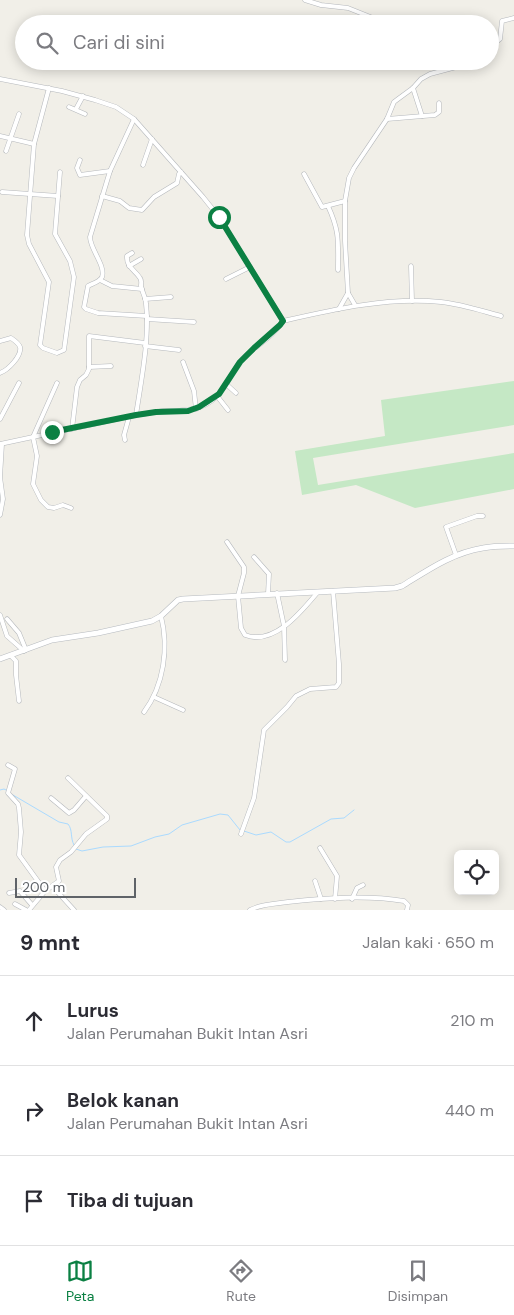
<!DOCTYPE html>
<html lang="id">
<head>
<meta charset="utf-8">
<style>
	:root { --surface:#fff; --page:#f2f2f3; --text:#2b2b33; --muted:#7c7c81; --line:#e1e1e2; --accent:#0b8043 }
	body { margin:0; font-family:"DM Sans",sans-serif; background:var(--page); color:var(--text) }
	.controls { position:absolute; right:15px; bottom:15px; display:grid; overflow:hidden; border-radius:8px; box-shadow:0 2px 12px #0003 }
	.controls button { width:45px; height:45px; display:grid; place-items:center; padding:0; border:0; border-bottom:1px solid var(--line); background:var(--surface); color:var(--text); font:25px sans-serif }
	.scale { position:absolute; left:15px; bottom:12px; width:121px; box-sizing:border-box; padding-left:5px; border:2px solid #5f6368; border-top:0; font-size:14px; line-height:18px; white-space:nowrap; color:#5f6368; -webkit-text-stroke:4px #fff; paint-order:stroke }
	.stop { position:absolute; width:15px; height:15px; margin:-11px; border:4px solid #0b8043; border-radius:50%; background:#fff }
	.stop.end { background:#0b8043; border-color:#fff; box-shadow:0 1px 5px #0008 }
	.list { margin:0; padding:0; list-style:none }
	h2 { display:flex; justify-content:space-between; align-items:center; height:65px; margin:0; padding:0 20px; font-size:21px }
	h2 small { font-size:16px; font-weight:400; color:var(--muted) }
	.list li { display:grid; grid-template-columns:32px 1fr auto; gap:15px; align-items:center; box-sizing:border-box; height:90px; padding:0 20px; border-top:1px solid var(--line) }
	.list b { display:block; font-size:19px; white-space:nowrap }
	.list p { margin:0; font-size:16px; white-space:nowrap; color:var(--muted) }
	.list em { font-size:16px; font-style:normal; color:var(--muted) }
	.icon { flex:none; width:28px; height:28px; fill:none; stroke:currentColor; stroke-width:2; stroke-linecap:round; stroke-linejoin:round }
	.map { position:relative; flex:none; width:514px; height:910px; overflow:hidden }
	.search { position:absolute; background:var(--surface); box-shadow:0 2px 12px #0003; left:15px; right:15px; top:15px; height:55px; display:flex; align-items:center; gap:12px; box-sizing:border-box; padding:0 18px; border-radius:28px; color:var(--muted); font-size:19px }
	.sheet { height:335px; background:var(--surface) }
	nav { display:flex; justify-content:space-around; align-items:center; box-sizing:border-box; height:70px; border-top:1px solid var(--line); background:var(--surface); font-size:14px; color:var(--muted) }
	nav a { display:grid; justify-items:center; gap:2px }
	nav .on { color:var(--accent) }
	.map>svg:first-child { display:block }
	.green { fill:#c5e8c5 }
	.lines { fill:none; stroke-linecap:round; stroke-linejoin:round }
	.stream { stroke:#aadaff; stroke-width:1 }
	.street-casing { stroke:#b5b8bc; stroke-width:5 }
	.secondary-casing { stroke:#b6babf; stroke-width:6 }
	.street { stroke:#fff; stroke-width:4 }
	.secondary { stroke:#fff; stroke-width:5 }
	.route { stroke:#0b8043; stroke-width:6 }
</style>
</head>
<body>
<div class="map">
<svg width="514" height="910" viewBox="0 0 514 910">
	<rect width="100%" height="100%" fill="#f1efe8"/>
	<polygon class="green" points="514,381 514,425 313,458 318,485 514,453 514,489 415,508 356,485 302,495 295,451 385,436 381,400"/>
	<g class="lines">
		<g class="stream">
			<polyline points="0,790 4,789 8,791"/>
			<path d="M13,795L59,822L68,824C73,830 70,838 74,845"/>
			<polyline points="244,831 256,835 271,832 286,842 290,842 331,819 344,818 354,810"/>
			<polyline points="76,849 82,851 103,847 131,846 155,837 169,834 182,825 220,814 228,815 240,830"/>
		</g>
		<g class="street-casing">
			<g id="street">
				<polyline points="305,0 321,5 348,8 383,22 403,19 414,24"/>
				<path d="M490,36L493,38C496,44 495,52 490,57"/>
				<polyline points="495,43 500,39 502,21 514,18"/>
				<path d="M0,79L62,91L95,100L116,107L134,119L203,197L219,217L283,321C274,336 256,346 243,358C234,368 230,380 222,390C206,412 187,410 163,411C154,412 145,414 136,415L0,444"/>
				<polyline points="49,88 34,144 27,235 29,244 49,282 40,345 43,348 57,353 64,350 74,277 70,261 55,234 60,172"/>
				<polyline points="413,88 422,116"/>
				<polyline points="69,107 85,114"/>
				<polyline points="76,109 83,96"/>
				<path d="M134,119L110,171L90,237C90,249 106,266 102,277C100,282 91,284 88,286L84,307L86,309L98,313L147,316"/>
				<polyline points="387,119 435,115 439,112 439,103"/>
				<polyline points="0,136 34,144"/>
				<polyline points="6,151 19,114"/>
				<polyline points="80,160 77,168 80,175 110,171"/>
				<polyline points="143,165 152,139"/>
				<polyline points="304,174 322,207 345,201"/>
				<polyline points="2,192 58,196"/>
				<polyline points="102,196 120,201 129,208 142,210 154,197 177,183 179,174 181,172"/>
				<path d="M328,206C340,232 338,242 338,270"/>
				<path d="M132,253L127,256C126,267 135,270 140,278C142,281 141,282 141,286C142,292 146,298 146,304C150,336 141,382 136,415"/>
				<polyline points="129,266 141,259"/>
				<polyline points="411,266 412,301"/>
				<polyline points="226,279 250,267"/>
				<polyline points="100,280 112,286 142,289"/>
				<polyline points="145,299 171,297"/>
				<polyline points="355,305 348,293 345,241 345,201 349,178 354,168 387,119 394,102 398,99 413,88 421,79 430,74 479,61"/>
				<polyline points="339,309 348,293"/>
				<polyline points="147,319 194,322"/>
				<path d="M283,321C335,309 388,297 441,302C461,304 482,311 501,316"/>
				<path d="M0,341L11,338C14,340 19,344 20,347C22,356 8,370 0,373"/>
				<polyline points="145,346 179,350"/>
				<polyline points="183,362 194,391 196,409"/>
				<polyline points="89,367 111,366"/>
				<polyline points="57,383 33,437 37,456 33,484 41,500 48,507 54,508 63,505 71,508"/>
				<polyline points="226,384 236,393"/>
				<polyline points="217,396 228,410"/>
				<polyline points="0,419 19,383"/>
				<polyline points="72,429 77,387 80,380 86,375 89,369 89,336 145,343"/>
				<polyline points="125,440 124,435 129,417"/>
				<polyline points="0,515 3,499 0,477 2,444"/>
				<path d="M227,542L244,567V573L238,596L241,628L245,635C274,646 301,612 317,593"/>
				<polyline points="456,555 446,527 477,516 483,516"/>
				<polyline points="254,557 269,574 268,594"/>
				<polyline points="277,593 284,626 285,660"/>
				<polyline points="0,615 7,636 24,651"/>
				<polyline points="7,619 19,633 26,650"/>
				<polyline points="11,656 16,661 16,675 19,701"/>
				<polyline points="154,697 183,710"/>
				<path d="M144,712C164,685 169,648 161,616"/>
				<polyline points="8,765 15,769 8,793 18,804 19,808 21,832 19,855 45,891"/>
				<polyline points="51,798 69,813 74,810 86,796"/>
				<polyline points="241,834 254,798 264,730 287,707 296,696 310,689 336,687 339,683 339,664 333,591"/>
				<polyline points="320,848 337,876 335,899"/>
				<polyline points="315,881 321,899"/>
				<polyline points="53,887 74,910"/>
				<polyline points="9,893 20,891 32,905"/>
				<polyline points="352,899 357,888 363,885"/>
				<polyline points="15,904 26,910"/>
				<polyline points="0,907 4,910"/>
				<polyline points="29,910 45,891 59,881 56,867 60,860 71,852 86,834 107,819 107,816 68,778"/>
				<path d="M250,910C261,904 275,904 288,902C326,898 366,895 404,901L408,905L407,910"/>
			</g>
		</g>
		<g class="secondary-casing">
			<path id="secondary" d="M0,659L52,640L98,633L152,621L161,616L178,600L183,599L395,588L402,586C428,570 452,553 483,548C493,546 504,546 514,546"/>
		</g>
		<use href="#street" class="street"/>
		<use href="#secondary" class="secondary"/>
	</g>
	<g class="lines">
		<polyline class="route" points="52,432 136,415 156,412 188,411 199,407 219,394 240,362 254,348 280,325 283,321 219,217"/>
	</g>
</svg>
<div class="controls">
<button><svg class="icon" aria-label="locate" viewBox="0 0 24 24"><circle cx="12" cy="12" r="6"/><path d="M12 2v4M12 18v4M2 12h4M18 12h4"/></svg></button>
</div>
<div class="scale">200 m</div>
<div class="stop" style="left:219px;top:217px"></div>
<div class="stop end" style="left:52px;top:432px"></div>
<div class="search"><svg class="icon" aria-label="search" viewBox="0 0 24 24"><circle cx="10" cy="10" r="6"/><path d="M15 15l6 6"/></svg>Cari di sini</div>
</div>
<section class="sheet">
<h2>9 mnt<small>Jalan kaki · 650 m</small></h2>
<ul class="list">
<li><svg class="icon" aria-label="ahead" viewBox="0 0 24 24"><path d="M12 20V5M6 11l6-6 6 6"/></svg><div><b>Lurus</b><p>Jalan Perumahan Bukit Intan Asri</p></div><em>210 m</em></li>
<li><svg class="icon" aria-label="right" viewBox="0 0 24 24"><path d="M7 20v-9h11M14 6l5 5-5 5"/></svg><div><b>Belok kanan</b><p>Jalan Perumahan Bukit Intan Asri</p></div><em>440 m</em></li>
<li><svg class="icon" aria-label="arrive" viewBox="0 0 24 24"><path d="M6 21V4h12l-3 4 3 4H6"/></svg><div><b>Tiba di tujuan</b></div></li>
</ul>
</section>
<nav>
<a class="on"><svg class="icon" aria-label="map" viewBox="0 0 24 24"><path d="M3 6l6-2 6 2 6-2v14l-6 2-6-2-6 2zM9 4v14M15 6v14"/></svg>Peta</a>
<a><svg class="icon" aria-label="directions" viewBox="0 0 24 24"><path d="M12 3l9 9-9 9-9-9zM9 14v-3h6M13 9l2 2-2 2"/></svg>Rute</a>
<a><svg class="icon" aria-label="saved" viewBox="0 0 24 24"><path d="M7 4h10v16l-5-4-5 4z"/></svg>Disimpan</a>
</nav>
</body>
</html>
